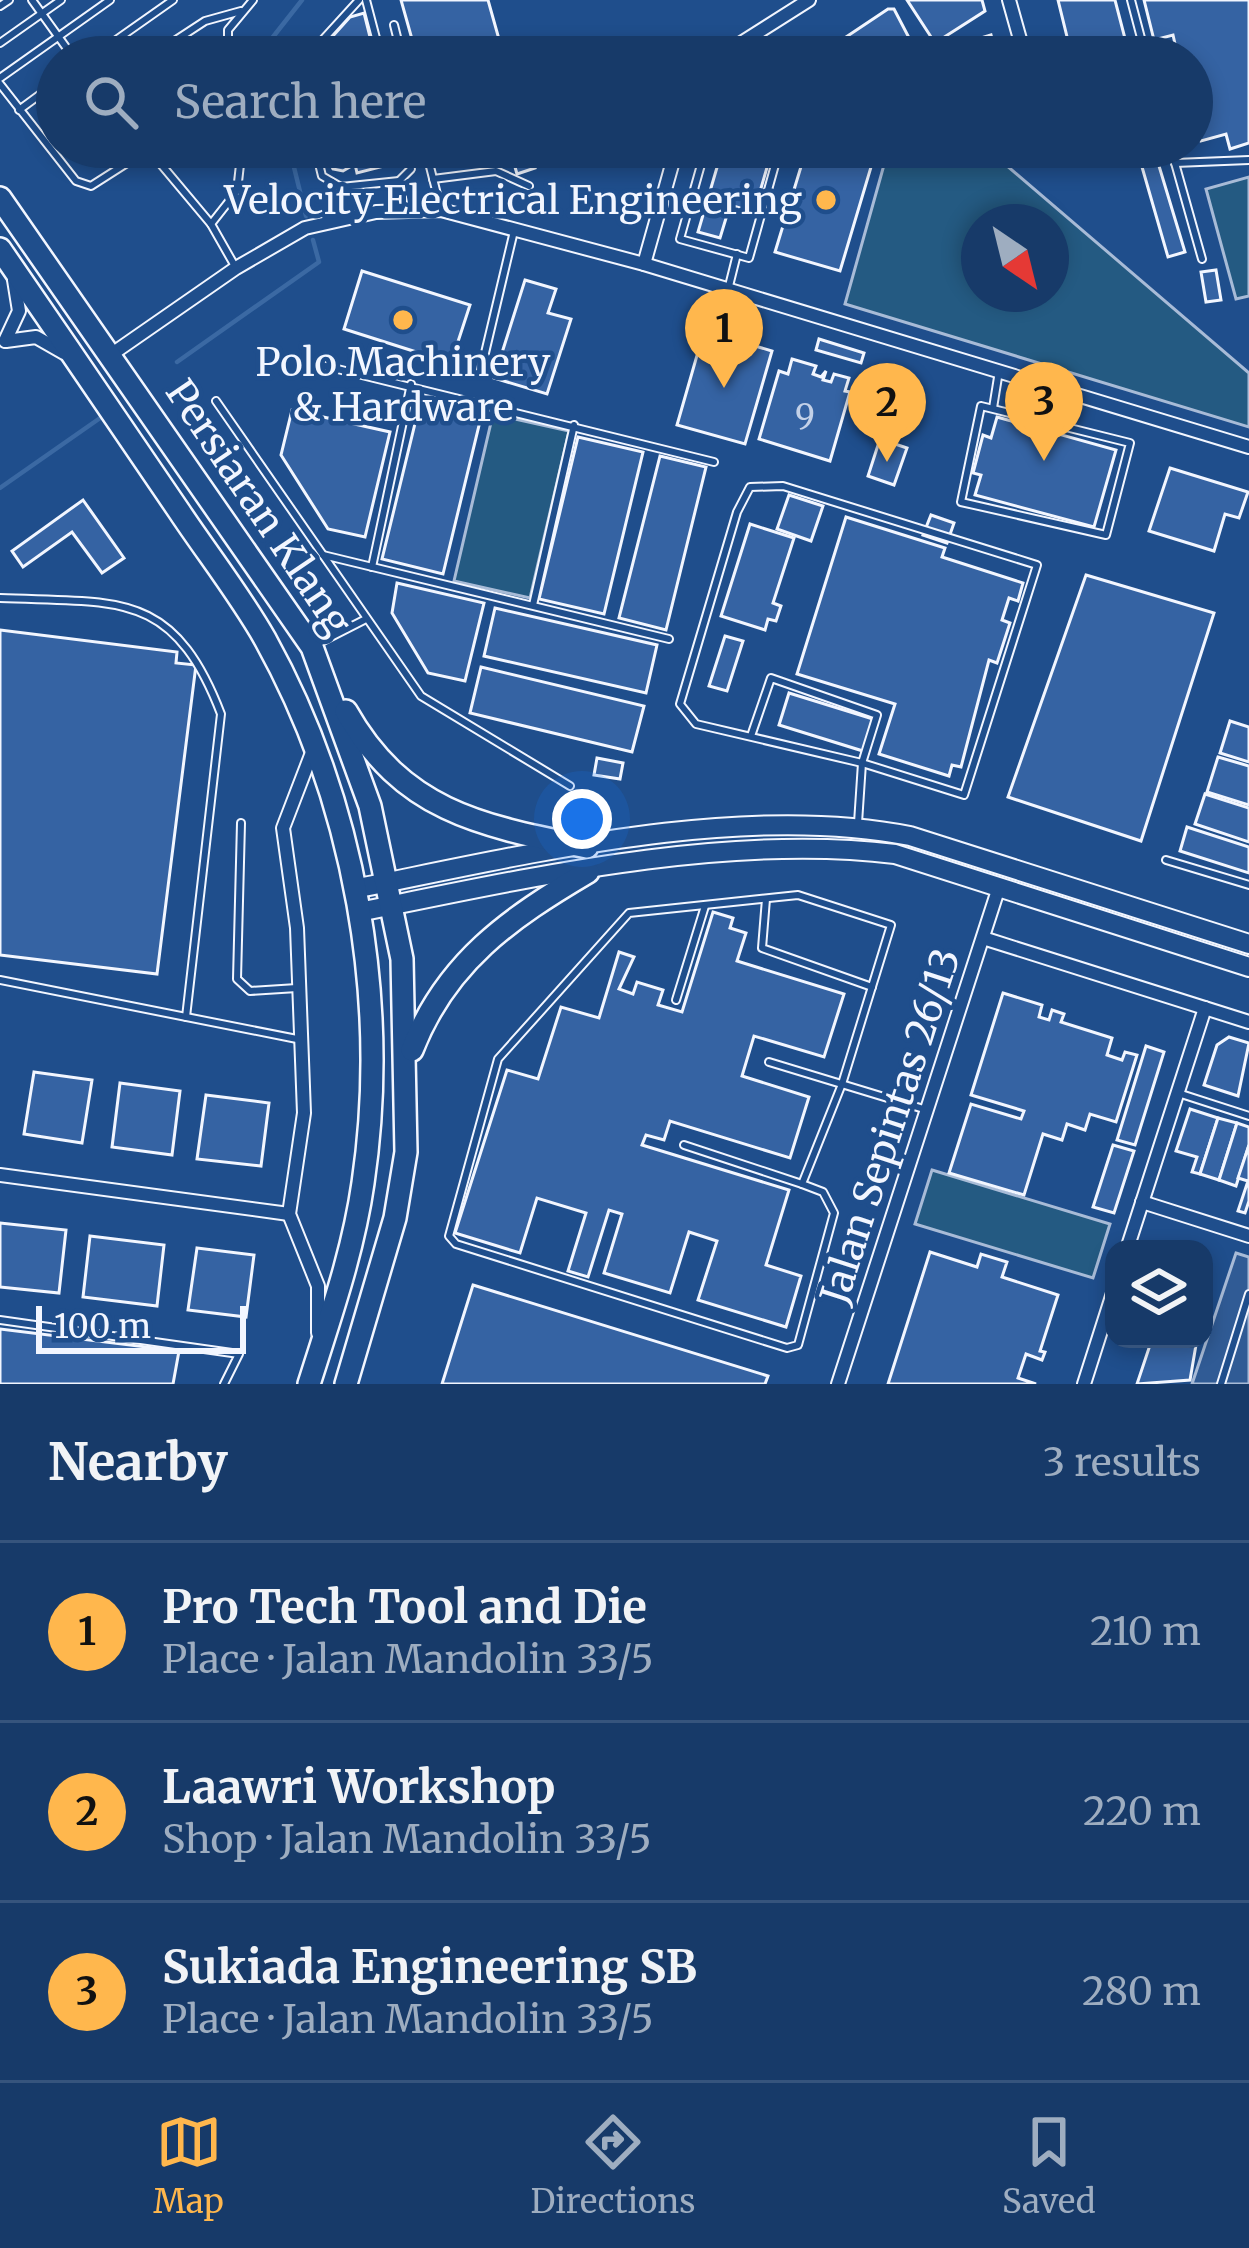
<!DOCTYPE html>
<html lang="en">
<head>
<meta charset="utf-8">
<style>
	:root { --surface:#173a69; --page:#20416f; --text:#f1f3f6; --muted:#9eadc0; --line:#36547d; --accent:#ffb74d }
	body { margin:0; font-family:Merriweather,serif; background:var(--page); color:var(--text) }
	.controls { position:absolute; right:36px; bottom:36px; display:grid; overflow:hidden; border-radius:24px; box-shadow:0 6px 18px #0003 }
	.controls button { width:108px; height:108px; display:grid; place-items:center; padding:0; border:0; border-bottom:3px solid var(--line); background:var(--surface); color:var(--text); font:60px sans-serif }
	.compass { position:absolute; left:961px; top:204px; width:108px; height:108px; border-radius:50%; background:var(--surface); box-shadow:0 6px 18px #0003; rotate:145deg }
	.scale { position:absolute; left:36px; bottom:30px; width:210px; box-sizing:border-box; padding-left:12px; border:6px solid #f2f6ff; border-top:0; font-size:33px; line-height:42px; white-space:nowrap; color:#f2f6ff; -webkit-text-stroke:9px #1f4e8c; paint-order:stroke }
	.you { position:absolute; left:582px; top:819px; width:42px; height:42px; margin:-30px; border:9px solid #fff; border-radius:50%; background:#1a73e8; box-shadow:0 0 0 18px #1a73e833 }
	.badge { display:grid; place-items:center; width:78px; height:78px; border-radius:50%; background:var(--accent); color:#111; font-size:39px; font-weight:700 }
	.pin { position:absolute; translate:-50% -99px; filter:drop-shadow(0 3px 6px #0008) }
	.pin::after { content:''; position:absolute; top:63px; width:42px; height:36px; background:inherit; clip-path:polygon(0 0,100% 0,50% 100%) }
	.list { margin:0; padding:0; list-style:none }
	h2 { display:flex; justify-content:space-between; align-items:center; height:156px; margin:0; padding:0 48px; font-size:51px }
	h2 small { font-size:39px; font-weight:400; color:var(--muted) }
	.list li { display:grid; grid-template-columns:78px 1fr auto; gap:36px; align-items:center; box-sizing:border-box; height:180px; padding:0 48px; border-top:3px solid var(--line) }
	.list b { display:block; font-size:45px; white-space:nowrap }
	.list p { margin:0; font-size:39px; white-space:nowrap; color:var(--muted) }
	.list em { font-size:39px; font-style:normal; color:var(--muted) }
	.icon { flex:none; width:66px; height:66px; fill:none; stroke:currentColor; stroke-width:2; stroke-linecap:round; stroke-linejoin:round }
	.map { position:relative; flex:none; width:1249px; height:1384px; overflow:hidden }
	.search { position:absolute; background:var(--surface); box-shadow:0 6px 18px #0003; left:36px; right:36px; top:36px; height:132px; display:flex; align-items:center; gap:30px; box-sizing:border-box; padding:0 42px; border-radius:66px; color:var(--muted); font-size:45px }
	.sheet { height:696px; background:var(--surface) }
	nav { display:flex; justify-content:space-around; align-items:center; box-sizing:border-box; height:168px; border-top:3px solid var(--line); background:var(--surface); font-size:33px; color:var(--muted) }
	nav a { display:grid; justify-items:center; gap:6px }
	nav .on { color:var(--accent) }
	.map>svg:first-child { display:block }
	.green { fill:#245a82; stroke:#a8bbd7; stroke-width:3; fill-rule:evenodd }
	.parking { fill:#305b95; stroke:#a8bbd7; stroke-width:3 }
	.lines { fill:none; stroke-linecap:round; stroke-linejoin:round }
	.stream { stroke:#3b69a3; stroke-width:4.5 }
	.building { fill:#3563a3; stroke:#f2f6ff; stroke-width:3 }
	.lane-casing { stroke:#f2f6ff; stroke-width:10 }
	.street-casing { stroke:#f2f6ff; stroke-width:16 }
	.secondary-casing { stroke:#f2f6ff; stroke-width:22 }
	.primary-casing { stroke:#f2f6ff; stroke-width:26 }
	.lane { stroke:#1f4e8c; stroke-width:6 }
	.street { stroke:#1f4e8c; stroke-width:12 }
	.secondary { stroke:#1f4e8c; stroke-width:18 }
	.primary { stroke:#1f4e8c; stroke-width:21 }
	.poi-dot { fill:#ffb74d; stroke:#1f4e8c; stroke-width:4.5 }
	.labels { text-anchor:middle; stroke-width:9; stroke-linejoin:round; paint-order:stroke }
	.number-label { font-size:33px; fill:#c3d1e8 }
	.poi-label { font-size:39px; fill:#f2f6ff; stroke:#1f4e8c; text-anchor:end }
	.street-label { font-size:39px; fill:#f2f6ff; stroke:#1f4e8c }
</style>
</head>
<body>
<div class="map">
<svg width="1249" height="1384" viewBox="0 0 1249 1384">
	<rect width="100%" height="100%" fill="#1f4e8c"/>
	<g class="green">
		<path d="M889,147H985L1249,373V427L845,304ZM1051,222V294H979V222Z"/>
		<polygon points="1249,177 1249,296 1236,299 1206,189"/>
		<polygon points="493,414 569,431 530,598 454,581"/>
		<polygon points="932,1170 1110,1224 1093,1278 915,1224"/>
	</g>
	<polygon class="parking" points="1236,1253 1249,1257 1249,1384 1192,1384"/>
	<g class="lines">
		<g class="stream">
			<polyline points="270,57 269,42 302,0"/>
			<polyline points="289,147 306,216"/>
			<polyline points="177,362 319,262 313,240"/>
			<polyline points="0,488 103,416"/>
		</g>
	</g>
	<g class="building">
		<polygon points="401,0 488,0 504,57 417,57"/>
		<polygon points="907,0 982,0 985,11 935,43"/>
		<polygon points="1058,0 1115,0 1128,50 1072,57"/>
		<polygon points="1144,0 1249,0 1249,143 1230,149 1226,134 1201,141 1192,108 1192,57 1178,57 1173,35 1154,40"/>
		<polygon points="888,9 894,9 917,53 816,57"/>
		<polygon points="364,13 375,57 314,57 350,17"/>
		<polygon points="991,35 997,57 951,57 961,44"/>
		<polygon points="323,147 392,147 396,163 357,173 355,164 343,171 333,169"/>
		<polygon points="501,147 529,147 535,168 517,174 511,153"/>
		<polygon points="723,147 773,147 754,212 730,205 720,238 698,232"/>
		<polygon points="807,147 877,147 840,271 775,252"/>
		<polygon points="1156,156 1185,252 1168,257 1140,160"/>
		<polygon points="1216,270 1221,300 1206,302 1201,272"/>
		<polygon points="362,271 470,305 451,363 344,329"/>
		<polygon points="525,280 556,289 548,313 571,319 547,394 494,378"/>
		<polygon points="704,331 772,351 745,444 677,425"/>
		<polygon points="819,339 864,353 861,363 816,350"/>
		<polygon points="792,359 816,366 813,374 821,377 826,371 823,380 831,382 834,374 849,378 845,391 850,392 830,461 759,439 779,371 788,374"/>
		<polygon points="421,399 482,413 443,574 382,559"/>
		<polygon points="292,410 390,432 365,537 328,529 281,455"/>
		<polygon points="997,417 1116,450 1094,527 975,495 981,475 973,473 983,435 991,438"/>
		<polygon points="578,437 643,452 604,614 539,599"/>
		<polygon points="880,439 907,448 894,485 868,476"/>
		<polygon points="660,456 706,467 666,630 619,618"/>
		<polygon points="1170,468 1248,492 1239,518 1225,514 1214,551 1149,531"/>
		<polygon points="789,495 823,506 811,541 777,529"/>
		<polygon points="83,500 124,558 102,573 72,532 23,567 12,551"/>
		<polygon points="931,515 954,523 947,543 923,535"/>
		<polygon points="846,517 945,548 942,557 1023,583 1018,601 1009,598 1002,620 1010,623 997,663 989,660 961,767 952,765 949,776 879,754 895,704 797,674"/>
		<polygon points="750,524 794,538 773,603 781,606 776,621 768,619 765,630 721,616"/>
		<polygon points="1086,575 1214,613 1141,841 1008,797"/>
		<polygon points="397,583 484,603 465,681 428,673 392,613"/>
		<polygon points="495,608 657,645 646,693 484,656"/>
		<polygon points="0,630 177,652 176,663 196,665 157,974 0,955"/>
		<polygon points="725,636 743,641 727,691 709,686"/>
		<polygon points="481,667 644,706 632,752 470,713"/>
		<polygon points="789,693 873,719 863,751 779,725"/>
		<polygon points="1230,721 1249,727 1249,762 1220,753"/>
		<polygon points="1218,757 1249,766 1249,805 1207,792"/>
		<polygon points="597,758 623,763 620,779 594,775"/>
		<polygon points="1205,794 1249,808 1249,842 1195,824"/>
		<polygon points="1187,827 1249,847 1249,873 1180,851"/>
		<polygon points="713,912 733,918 730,928 746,933 737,961 844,994 824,1057 754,1036 742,1076 809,1097 790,1158 670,1121 664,1140 646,1135 642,1145 789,1190 766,1265 801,1276 786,1327 698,1300 717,1241 689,1232 670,1293 604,1273 622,1214 609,1210 588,1277 568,1271 586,1213 537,1198 520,1253 455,1233 507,1070 538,1079 561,1007 599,1018 619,952 634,957 619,989 633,994 637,982 663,990 658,1005 682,1012"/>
		<polygon points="1003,993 1042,1005 1039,1017 1049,1020 1052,1010 1064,1014 1061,1022 1112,1038 1107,1055 1122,1060 1125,1052 1137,1055 1116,1122 1090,1114 1085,1130 1067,1124 1062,1140 1043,1134 1024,1195 949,1173 971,1104 1021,1119 1024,1111 971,1095"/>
		<polygon points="1229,1037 1249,1043 1238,1096 1204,1085 1217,1045"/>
		<polygon points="1146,1046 1164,1052 1135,1145 1117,1140"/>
		<polygon points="34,1072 92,1080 82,1143 24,1134"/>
		<polygon points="120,1083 180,1091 172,1155 112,1147"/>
		<polygon points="206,1095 269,1103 261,1166 197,1159"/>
		<polygon points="1190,1109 1218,1118 1200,1174 1192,1172 1197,1157 1176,1151"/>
		<polygon points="1218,1118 1237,1123 1219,1180 1200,1174"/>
		<polygon points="1237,1123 1249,1127 1249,1145 1236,1186 1219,1180"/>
		<polygon points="1113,1145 1134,1151 1114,1213 1093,1207"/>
		<polygon points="1249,1145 1249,1201 1245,1213 1238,1211 1248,1181 1238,1178"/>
		<polygon points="0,1223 66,1230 59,1293 0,1287"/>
		<polygon points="90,1236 164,1245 157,1306 83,1297"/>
		<polygon points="197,1248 254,1255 246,1317 188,1310"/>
		<polygon points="930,1252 977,1267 981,1254 1007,1262 1002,1277 1058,1295 1040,1351 1045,1352 1042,1360 1026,1354 1018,1378 1036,1384 888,1384"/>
		<polygon points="473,1285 768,1376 765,1384 442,1384"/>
		<polygon points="0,1329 179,1351 173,1384 0,1384"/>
		<polygon points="1152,1339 1197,1339 1190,1380 1137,1384"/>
	</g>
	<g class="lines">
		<g class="lane-casing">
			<g id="lane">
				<polyline points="32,0 73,57"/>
				<polyline points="366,0 381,57"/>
				<polyline points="1131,0 1146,57"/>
				<polyline points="0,6 9,0"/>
				<polyline points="394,25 402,57"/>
				<polyline points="0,43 61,0"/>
				<polyline points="92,57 173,0"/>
				<polyline points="150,57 205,21 241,11"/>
				<polyline points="204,57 228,51"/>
				<polyline points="228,57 228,30 253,0"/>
				<polyline points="307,57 359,0"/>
				<polyline points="0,78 110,0"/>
				<polyline points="0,84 76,181 91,186 149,149"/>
				<polyline points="19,110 57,82"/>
				<polyline points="315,147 322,176 341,187 399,181 404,209"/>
				<polyline points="425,147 440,206"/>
				<polyline points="706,147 680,239 749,258 780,147"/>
				<polyline points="996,147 1007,156 1045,147"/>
				<polyline points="1171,147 1175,163 1249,160"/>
				<polyline points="149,150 211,224 236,268"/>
				<polyline points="1175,163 1202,259"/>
				<polyline points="433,179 496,171 529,186"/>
				<polyline points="399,181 411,169 405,147"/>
				<polyline points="211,224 237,191 242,147"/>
				<polyline points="728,290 737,254"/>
				<polyline points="301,360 714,462"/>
				<polyline points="480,374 514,231"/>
				<polyline points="216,401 421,696 570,786"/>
				<polygon points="981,406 1130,443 1106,535 961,502"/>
				<polyline points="993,408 999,371"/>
				<polygon points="783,486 1037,565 964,795 862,763 696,724 680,704 737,512 750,487"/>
				<polyline points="323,555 669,639"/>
				<polyline points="372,567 411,384"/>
				<path d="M0,598C118,603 173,589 221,714L186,1017"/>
				<polyline points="533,605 574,425"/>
				<polyline points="315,645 364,620"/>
				<polyline points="751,736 771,678 877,715 862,763 858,823"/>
				<polyline points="241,823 237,979 250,991 297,988"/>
				<polyline points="1166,860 1249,885"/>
				<polygon points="798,895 891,925 842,1084 802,1184 823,1192 834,1213 798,1345 787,1348 456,1244 449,1236 498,1059 629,913"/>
				<polyline points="766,899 762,948 872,987"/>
				<polyline points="0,980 302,1040"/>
				<polyline points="676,1000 705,906"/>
				<polyline points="769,1062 927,1110"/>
				<polyline points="1178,1093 1249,1116"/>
				<polyline points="684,1145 802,1184"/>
				<polyline points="0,1320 239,1354 224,1384"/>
				<polyline points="1221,1384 1249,1294"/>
			</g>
		</g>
		<g class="street-casing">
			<g id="street">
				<polyline points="1009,0 1025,57"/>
				<polyline points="719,57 809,0"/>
				<polyline points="644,264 677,147"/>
				<polyline points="5,341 19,311 14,280"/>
				<polyline points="6,341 36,337 64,353"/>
				<polyline points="112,354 236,268 305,228 376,212 441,210 644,264 1249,447"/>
				<polyline points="313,750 283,828 297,928 304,1113 289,1214 318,1286 318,1333"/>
				<polyline points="983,938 1249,1022"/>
				<polyline points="0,1175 289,1214"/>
				<polyline points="1142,1202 1249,1236"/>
				<polyline points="1127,1249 1205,1008"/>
				<polyline points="838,1384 999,887"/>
				<polyline points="1084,1384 1114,1290"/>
			</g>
		</g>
		<g class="secondary-casing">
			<g id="secondary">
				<path d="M354,889C525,855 739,802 910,836L1249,944"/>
				<path d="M359,912C527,878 725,833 895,854L1249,967"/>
			</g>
		</g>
		<g class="primary-casing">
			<g id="primary">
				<polyline points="0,198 312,647 370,806 402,959 406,1152 395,1218 346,1384"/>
				<path d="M0,249C60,336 120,424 179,511C207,553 240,595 265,639C355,801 390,1001 363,1183C353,1253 330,1317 309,1384"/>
				<path d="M346,711C403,812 482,826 587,847"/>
				<path d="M412,1050C446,962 510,918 588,872"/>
			</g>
		</g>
		<use href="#lane" class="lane"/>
		<use href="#street" class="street"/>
		<use href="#secondary" class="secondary"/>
		<use href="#primary" class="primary"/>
	</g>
	<g class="poi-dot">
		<circle cx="826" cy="200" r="12"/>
		<circle cx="403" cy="320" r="12"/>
	</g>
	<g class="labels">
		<g class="number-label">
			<text x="805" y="428">9</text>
		</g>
		<g class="poi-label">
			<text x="802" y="214">Velocity Electrical Engineering</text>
			<text x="403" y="376" text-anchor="middle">Polo Machinery<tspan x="403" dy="45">&amp; Hardware</tspan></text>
		</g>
		<g class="street-label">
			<text transform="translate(259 507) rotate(56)" y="14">Persiaran Klang</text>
			<text transform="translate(890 1126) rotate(-72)" y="14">Jalan Sepintas 26/13</text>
		</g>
	</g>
</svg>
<div class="controls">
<button><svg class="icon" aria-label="layers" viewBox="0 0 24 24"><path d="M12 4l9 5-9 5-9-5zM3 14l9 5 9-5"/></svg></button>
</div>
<svg class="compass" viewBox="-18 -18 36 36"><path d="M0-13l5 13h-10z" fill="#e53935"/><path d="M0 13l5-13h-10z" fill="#9eadc0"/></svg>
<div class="scale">100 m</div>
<div class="you"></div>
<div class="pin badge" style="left:724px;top:388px">1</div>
<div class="pin badge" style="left:887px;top:462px">2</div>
<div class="pin badge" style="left:1044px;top:461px">3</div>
<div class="search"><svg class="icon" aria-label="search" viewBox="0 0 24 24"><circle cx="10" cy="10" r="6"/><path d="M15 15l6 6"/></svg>Search here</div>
</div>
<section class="sheet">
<h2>Nearby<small>3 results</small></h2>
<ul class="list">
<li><span class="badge">1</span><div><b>Pro Tech Tool and Die</b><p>Place · Jalan Mandolin 33/5</p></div><em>210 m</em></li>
<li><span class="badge">2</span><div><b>Laawri Workshop</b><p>Shop · Jalan Mandolin 33/5</p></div><em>220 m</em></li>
<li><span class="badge">3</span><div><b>Sukiada Engineering SB</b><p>Place · Jalan Mandolin 33/5</p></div><em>280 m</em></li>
</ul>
</section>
<nav>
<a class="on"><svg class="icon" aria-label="map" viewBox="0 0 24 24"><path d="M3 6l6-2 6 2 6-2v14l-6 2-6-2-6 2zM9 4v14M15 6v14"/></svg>Map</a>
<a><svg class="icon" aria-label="directions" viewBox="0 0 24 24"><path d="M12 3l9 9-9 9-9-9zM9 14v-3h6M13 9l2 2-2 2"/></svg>Directions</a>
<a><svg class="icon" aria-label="saved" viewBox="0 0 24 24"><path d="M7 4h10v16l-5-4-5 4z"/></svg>Saved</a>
</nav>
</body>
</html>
